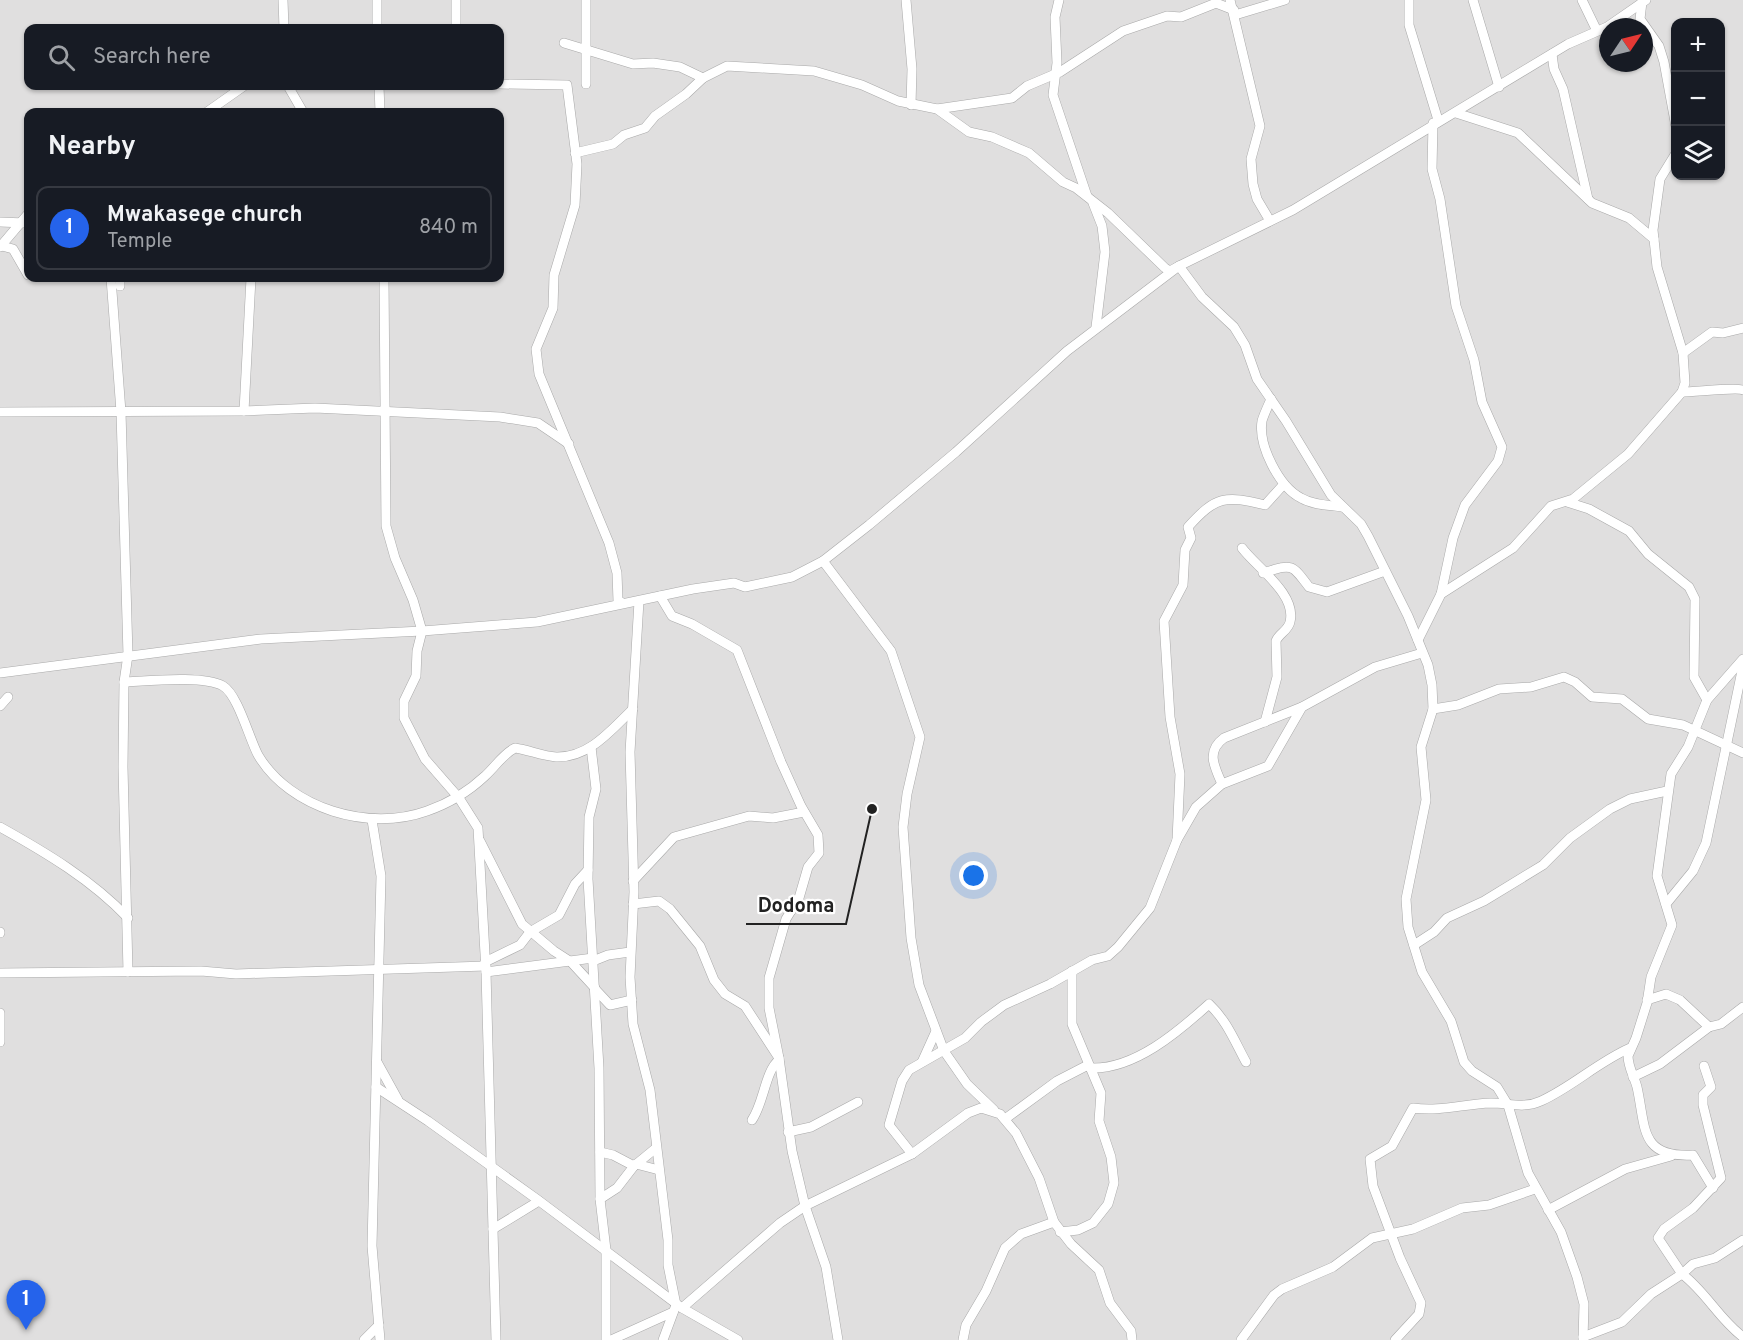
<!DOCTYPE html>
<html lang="en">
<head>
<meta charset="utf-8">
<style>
	:root { --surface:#171b24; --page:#20242c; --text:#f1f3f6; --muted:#9ea1a6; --line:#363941; --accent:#2563eb }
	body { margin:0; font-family:Overpass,sans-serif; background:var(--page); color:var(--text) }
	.controls { position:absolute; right:18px; top:18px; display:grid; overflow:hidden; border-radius:12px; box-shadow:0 2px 4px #0004 }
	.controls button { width:54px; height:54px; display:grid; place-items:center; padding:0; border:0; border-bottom:2px solid var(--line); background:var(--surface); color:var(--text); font:30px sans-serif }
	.compass { position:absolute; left:1599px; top:18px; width:54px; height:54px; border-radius:50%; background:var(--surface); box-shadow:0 2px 4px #0004; rotate:55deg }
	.you { position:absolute; left:974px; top:876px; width:21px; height:21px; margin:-15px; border:4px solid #fff; border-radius:50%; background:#1a73e8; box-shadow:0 0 0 9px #1a73e833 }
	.badge { display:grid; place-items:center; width:39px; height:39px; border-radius:50%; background:var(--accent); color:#fff; font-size:20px; font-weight:700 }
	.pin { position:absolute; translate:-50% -50px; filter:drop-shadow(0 2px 3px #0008) }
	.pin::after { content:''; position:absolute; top:32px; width:21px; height:18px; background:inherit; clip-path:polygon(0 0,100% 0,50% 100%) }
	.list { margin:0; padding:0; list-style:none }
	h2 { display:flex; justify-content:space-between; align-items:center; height:78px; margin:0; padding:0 24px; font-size:26px }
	h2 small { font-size:20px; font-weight:400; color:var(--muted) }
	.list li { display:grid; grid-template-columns:39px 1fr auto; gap:18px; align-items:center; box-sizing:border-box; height:84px; margin:0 12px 12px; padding:0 12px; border:2px solid var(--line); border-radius:12px }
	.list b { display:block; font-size:22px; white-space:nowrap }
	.list p { margin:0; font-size:20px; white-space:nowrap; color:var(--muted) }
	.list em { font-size:20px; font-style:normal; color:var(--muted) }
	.icon { flex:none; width:33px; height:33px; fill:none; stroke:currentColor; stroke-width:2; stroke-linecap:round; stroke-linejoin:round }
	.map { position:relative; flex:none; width:1743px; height:1340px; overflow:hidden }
	.search { position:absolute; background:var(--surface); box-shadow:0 2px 4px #0004; left:24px; top:24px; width:480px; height:66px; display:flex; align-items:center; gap:15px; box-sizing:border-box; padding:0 21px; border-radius:12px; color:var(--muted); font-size:22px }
	.panel { position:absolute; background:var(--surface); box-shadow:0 2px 4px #0004; left:24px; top:108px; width:480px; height:174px; border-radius:12px }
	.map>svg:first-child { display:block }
	.residential { fill:#e0dfdf; fill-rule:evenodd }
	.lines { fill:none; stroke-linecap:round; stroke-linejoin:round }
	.minor-casing { stroke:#a9a9a9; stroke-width:10 }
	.minor { stroke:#fff; stroke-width:9 }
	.leader { fill:none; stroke:#222; stroke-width:2 }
	.callout-dot { fill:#222; stroke:#fff; stroke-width:2 }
	.callout-label { font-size:20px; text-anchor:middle; font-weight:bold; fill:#222; stroke:#fff; stroke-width:4.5; stroke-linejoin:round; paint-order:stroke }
</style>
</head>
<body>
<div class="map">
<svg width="1743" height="1340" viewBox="0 0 1743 1340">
	<rect width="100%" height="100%" fill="#f2efe9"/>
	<path class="residential" d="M0,0H1743V1340H0ZM1676,22H1720V176H1676ZM1608,27H1644V63H1608ZM28,28H500V86H28ZM28,112H500V278H28Z"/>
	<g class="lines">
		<g class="minor-casing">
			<g id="minor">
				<polyline points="283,0 284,28"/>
				<polyline points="377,0 377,28"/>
				<polyline points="456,0 456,28"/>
				<polyline points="586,0 586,84"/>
				<polyline points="906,0 912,69 911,105"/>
				<polyline points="1059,0 1055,17 1057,63 1053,95 1087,196"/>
				<polyline points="1230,0 1260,126 1251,159 1253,184 1257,199 1270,221"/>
				<polyline points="1409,0 1409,25 1438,120"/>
				<polyline points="1473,0 1499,87"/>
				<polyline points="1582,0 1597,31"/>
				<polyline points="1642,2 1640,19 1659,46 1664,62 1676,127"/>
				<polyline points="1235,15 1285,0"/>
				<polyline points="564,43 633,64 653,63 680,67 703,78"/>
				<polyline points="1552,54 1554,69 1563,89 1588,199"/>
				<polyline points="500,84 567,85 577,164 575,205 554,275 553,308 536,349 539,374 609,543 617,573 618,601 621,602"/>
				<polyline points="288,86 303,112"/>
				<polyline points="379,86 380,112"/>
				<polyline points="937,109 1012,98 1027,86 1060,72 1123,31 1167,16 1181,17 1216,3 1234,10"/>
				<polyline points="207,112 244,86"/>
				<polyline points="1456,113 1518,133 1592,203 1629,218 1654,239"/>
				<polyline points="1433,123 1432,169 1440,199 1456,306 1474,360 1482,402 1502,447 1498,461 1465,505 1453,538 1441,594"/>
				<polyline points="575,153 613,144 624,135 645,128 655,116 686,94 703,78 727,66 814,71 862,85 898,101 937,109 969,132 992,137 1029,153 1063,182 1076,188 1108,213 1165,268 1170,271 1179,266 1202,297 1234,327 1245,345 1257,379 1286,421 1331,495 1361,524 1368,536 1408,616 1428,665 1432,685 1433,709 1421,747 1426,800 1406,899 1408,927 1422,972 1451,1021 1464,1062 1472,1071 1497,1087 1508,1105 1528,1173 1561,1232 1577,1277 1584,1304 1583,1340"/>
				<polyline points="1093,203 1102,226 1105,252 1096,327"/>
				<polyline points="0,222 25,223"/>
				<polyline points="2,246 13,249 28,275"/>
				<polyline points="0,247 28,214"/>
				<polyline points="111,278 121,412 128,655 124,682 123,767 128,972"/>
				<polyline points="384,278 386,526 395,558 413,600 422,631 417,651 416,676 404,701 404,718 425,759 459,798 478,828 486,972 496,1340"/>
				<polyline points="120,286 120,278"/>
				<polyline points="1683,353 1712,332 1723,333 1743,328"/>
				<path d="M1682,392C1695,392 1737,387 1743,390"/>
				<path d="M1271,399C1268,406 1264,414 1262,421C1258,445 1279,487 1301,498C1313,505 1328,505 1342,507"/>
				<polyline points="244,411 251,278"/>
				<polyline points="0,412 244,411 315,408 500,417 538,423 569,444"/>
				<polyline points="1567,502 1589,509 1629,531 1648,554 1689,587 1695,599 1694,677 1707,700"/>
				<path d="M1242,548C1257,568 1297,594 1290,622C1288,631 1279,633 1276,641L1277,677L1265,722"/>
				<polyline points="823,561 891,651 920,737 907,794 903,827 911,938 919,985 944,1051 967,1084 994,1110"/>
				<path d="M1263,573C1292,564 1291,563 1309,587L1327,592L1385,571"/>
				<polyline points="660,596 672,616 692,624 737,650 781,762 801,806 818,835 819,853 808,867 799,898 786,919 769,978 769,1008 779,1058"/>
				<polyline points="639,601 630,752 634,892 630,977 633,1024 650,1090 668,1240 668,1265 676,1305 663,1340"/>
				<polyline points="1418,640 1441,594 1513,548 1551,506 1573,499 1628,454 1682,392 1685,383 1683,353 1657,267 1653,230 1660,179 1676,153"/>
				<polyline points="0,673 261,639 422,631 537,622 693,589 734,583 745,587 792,577 823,561 869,525 956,452 1067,351 1179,266 1293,210 1568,44 1607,27 1646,0"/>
				<path d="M124,682C147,681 204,675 223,686C238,695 249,738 258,755C290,809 369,832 427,811C450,803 468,792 485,776C495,767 503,754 515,748C529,750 542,756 556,757C589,758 611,730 633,709"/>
				<polyline points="0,706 8,697"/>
				<polyline points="1433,709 1458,705 1499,689 1531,687 1564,677 1575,682 1592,697 1622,699 1648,719 1683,725 1743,753"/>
				<polyline points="591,747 596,789 589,817 588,879 599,1068 600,1199 606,1250 606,1340"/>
				<path d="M1222,784C1214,766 1206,751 1224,738L1302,707L1375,667L1422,653"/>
				<polyline points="372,820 381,876 372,1246 380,1340"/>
				<path d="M0,827C45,852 92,880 128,918"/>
				<path d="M1177,840L1180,774L1170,717L1164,621L1183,585L1185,550L1191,538L1188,527C1216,496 1225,495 1265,505L1284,484"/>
				<polyline points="480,841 522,924 554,951 571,962 595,988"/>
				<polyline points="633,881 674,837 749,816 773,818 804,812"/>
				<polyline points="633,904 659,901 670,909 700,946 714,980 725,994 745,1006 779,1058 792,1151 805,1206 826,1267 838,1340"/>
				<polyline points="1666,904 1693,871 1706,843 1743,666"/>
				<polyline points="0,932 0,933"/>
				<polyline points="1414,945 1434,932 1447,918 1484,901 1543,865 1570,838 1610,809 1630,799 1667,791"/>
				<polyline points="593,961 608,955 630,952"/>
				<polyline points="485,962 520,945 530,932 559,915 575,884 588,870"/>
				<polyline points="486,972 593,958"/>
				<polyline points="0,973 201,971 236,974 486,966"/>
				<polyline points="595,989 610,1005 632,1000"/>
				<polyline points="1647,1000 1666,994 1680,1000 1709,1027"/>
				<polyline points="0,1013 0,1042"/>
				<polyline points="377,1062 398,1100"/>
				<polyline points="922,1062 936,1031"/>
				<path d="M1090,1068C1134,1070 1178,1032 1209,1004C1227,1021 1234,1040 1246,1062"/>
				<polyline points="1633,1077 1660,1064 1709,1027 1721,1024 1743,1007"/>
				<polyline points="376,1087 428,1121 538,1200 682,1308 738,1340"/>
				<polyline points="1005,1119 1057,1081 1088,1065"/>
				<path d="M752,1120C764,1103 765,1071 779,1060"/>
				<polyline points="788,1132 811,1127 858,1102"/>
				<polyline points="600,1152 613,1155 634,1166"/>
				<polyline points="912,1154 889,1125 902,1081 909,1070 965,1038 981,1022 1004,1005 1050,984 1092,960 1108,956 1118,947 1150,908 1177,840 1196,807 1222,784 1268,766 1302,707"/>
				<polyline points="636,1164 659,1170"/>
				<path d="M1713,1188L1693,1155C1639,1158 1646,1127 1637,1087C1634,1076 1628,1067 1628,1056L1636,1038L1647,1003L1651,977L1672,925L1657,876L1671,774L1688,747L1707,700L1743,659"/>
				<polyline points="600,1199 617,1188 634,1166 656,1148"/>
				<polyline points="1548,1210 1625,1169 1671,1156"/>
				<polyline points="493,1229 539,1201"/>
				<polyline points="1060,1232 1078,1230 1093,1223 1108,1204 1114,1183 1111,1157 1099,1121 1101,1093 1072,1024 1072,971"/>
				<path d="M1743,1240L1715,1258L1693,1264L1682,1274C1706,1292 1719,1319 1743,1337"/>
				<polyline points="682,1308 780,1223 805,1206 912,1154 968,1113 981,1108 1000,1114 1016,1133 1039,1178 1054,1222 1071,1244 1099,1270 1110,1303 1131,1331 1132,1340"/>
				<polyline points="1583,1337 1622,1322 1651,1294 1682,1274 1658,1238 1664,1229 1693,1208 1721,1178 1703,1105 1703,1095 1711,1087 1704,1066"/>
				<polyline points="364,1340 379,1325"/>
				<polyline points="611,1340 673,1312"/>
				<polyline points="963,1340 966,1325 986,1291 1005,1248 1021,1234 1054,1222"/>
				<polyline points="1241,1340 1274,1295 1282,1289 1333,1267 1372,1238 1413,1229 1462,1208 1489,1205 1535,1189"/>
				<path d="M1395,1340L1419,1314L1421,1303L1400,1258L1373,1186L1370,1159L1392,1146L1413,1108C1440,1112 1463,1104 1491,1103C1509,1103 1524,1109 1541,1101C1572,1087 1598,1062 1630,1048"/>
			</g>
		</g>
		<use href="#minor" class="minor"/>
	</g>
	<path class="leader" d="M872 809L846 924H746"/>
	<circle class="callout-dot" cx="872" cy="809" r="6"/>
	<g class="callout-label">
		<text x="796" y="912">Dodoma</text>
	</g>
</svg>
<div class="controls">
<button>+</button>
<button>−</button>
<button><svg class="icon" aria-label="layers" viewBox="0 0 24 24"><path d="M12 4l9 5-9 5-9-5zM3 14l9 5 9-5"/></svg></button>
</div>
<svg class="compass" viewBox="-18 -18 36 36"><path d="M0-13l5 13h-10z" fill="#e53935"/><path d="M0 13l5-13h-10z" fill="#9ea1a6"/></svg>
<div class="you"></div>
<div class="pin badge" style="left:26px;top:1330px">1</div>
<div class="search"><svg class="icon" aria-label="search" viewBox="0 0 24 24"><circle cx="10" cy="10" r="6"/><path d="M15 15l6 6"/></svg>Search here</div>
<section class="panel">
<h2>Nearby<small></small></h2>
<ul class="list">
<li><span class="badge">1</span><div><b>Mwakasege church</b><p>Temple</p></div><em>840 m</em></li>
</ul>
</section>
</div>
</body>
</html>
